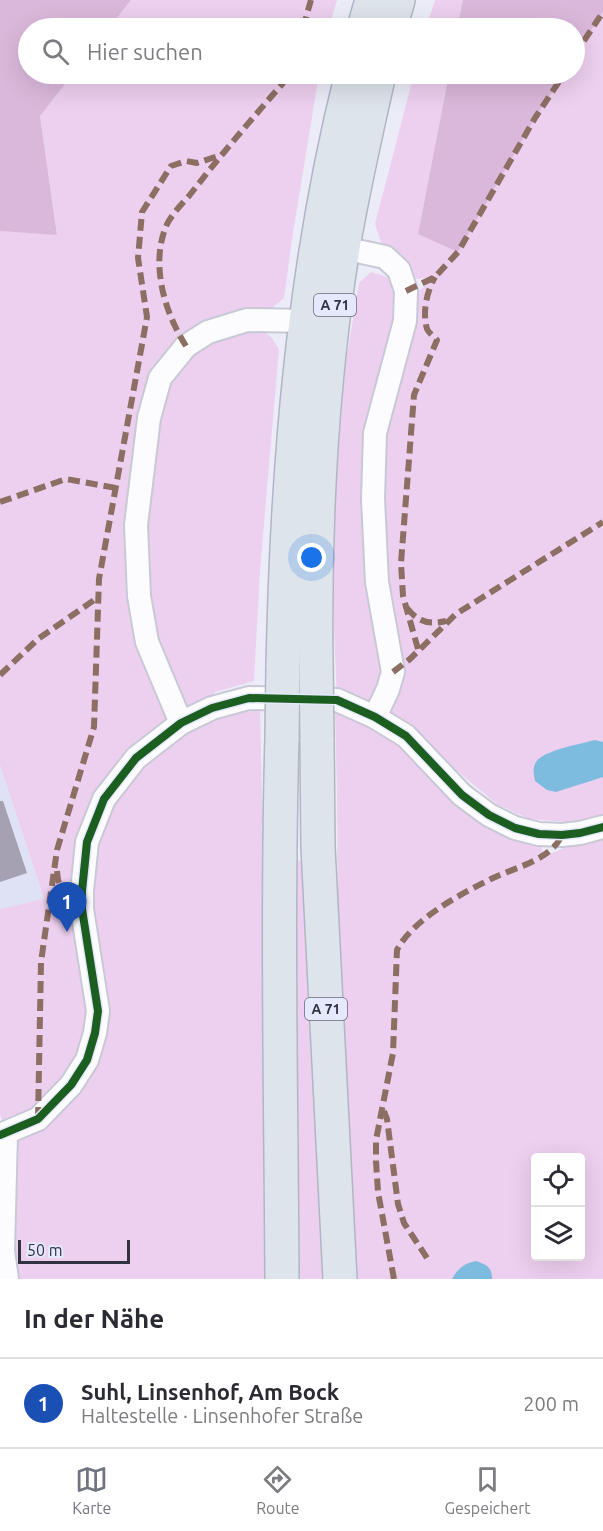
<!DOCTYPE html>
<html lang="de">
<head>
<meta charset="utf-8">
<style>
	:root { --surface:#fff; --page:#f2f2f3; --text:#2b2b33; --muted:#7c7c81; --line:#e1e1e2; --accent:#737481 }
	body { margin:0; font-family:Ubuntu,sans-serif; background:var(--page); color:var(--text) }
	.controls { position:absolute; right:18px; bottom:18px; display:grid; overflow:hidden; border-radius:6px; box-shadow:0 6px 24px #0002 }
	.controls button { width:54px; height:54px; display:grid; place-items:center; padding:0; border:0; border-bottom:2px solid var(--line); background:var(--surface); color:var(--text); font:30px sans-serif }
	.scale { position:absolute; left:18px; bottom:15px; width:112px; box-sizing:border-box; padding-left:6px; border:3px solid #323341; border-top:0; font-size:16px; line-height:21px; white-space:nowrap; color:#323341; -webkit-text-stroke:4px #e6e8fd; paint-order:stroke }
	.you { position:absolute; left:312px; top:558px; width:21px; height:21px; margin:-15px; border:4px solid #fff; border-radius:50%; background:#1a73e8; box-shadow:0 0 0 9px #1a73e833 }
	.badge { display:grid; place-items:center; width:39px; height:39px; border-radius:50%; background:var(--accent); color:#fff; font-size:20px; font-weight:700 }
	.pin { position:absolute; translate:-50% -50px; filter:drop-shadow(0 2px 3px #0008) }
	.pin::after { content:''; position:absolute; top:32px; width:21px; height:18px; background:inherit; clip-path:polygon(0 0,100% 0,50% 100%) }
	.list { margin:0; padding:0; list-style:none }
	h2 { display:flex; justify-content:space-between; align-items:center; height:78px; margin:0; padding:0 24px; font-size:26px }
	h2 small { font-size:20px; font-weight:400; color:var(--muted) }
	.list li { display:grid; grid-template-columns:39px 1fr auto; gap:18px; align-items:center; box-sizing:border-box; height:90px; padding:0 24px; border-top:2px solid var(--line) }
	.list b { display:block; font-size:22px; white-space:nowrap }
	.list p { margin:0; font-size:20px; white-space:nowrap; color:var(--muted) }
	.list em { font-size:20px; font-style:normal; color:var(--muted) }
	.icon { flex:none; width:33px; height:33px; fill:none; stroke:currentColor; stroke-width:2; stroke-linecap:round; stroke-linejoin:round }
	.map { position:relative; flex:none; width:603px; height:1279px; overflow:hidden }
	.search { position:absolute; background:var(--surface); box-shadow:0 6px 24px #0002; left:18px; right:18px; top:18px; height:66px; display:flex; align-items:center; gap:15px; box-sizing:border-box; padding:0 21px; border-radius:33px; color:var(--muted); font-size:22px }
	.sheet { height:168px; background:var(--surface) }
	nav { display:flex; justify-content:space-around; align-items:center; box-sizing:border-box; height:84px; border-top:2px solid var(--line); background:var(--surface); font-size:16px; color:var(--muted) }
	nav a { display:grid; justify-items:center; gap:3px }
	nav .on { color:var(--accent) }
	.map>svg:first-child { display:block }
	.built { fill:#dfe1f4 }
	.green { fill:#edcfef; fill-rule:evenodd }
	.forest { fill:#dab8db }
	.water { fill:#7dbcde }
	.building { fill:#a6a1b2 }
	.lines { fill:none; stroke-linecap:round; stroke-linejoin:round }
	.minor-casing { stroke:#c8c9d5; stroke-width:26 }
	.highway-casing { stroke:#b0b6c3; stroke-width:36 }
	.minor { stroke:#fcfcfe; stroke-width:22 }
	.highway { stroke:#dee4ec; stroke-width:33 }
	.highway-bridge-casing { stroke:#b0b6c3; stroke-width:36; stroke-linecap:butt }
	.highway-bridge { stroke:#dee4ec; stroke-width:33 }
	.quiet { stroke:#8d6e63; stroke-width:6; stroke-dasharray:12 6; stroke-linecap:butt }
	.cycleway-casing { stroke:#e6e8fd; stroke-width:11 }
	.cycleway { stroke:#1b5e20; stroke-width:8 }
	.labels { text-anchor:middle; stroke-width:6; stroke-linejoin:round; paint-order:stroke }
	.shield { fill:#e6e8fd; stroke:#686979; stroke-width:1.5 }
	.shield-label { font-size:14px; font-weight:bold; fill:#323341 }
</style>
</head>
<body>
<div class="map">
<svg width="603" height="1279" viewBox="0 0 603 1279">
	<rect width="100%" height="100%" fill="#ebecf8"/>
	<polygon class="built" points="0,765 44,900 0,909"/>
	<g class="green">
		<polygon points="131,0 337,0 329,28 109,28"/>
		<polygon points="435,0 463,0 457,28 426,28"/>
		<polygon points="603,12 603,816 567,822 529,819 497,804 387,713 388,601 380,524 385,432 414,296 434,277 416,279 407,260 381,242 375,224 414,74 449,74 418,234 535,118 564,74 574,74 575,56"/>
		<polygon points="73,74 319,74 292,239 284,298 271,309 248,320 271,337 279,349 260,570 254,681 215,692 212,708 226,715 260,710 265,916 264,1279 7,1279 6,1133 0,1114 0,909 44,899 0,765 0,231 57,234 40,116"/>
		<polygon points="371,272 390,278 399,295 375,434 393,672 375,717 337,700 332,574 336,483 345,367 359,283"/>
		<path d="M335,710L389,733L455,802L496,833L539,840L544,857L579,841L603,834V1279H354L338,956L337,791ZM536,1158H580V1256H536Z"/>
		<polygon points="305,860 327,1279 291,1279 290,862"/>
	</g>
	<g class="forest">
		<polygon points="0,0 131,0 109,28 28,28 28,74 73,74 40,116 57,235 0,231"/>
		<polygon points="463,0 603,0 603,12 575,56 574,28 457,28"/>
		<polygon points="449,74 564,74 535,118 458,252 418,234"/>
	</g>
	<g class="water">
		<path d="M595,740L603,742V777L556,792L547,790L535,781C534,774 532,769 536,762C544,750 581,744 595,740Z"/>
		<path d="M476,1261C487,1265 492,1267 492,1279H452C457,1269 465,1263 476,1261Z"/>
	</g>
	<polygon class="building" points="0,801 3,801 27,873 0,882"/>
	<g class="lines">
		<g class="minor-casing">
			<g id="minor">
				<polyline points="343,248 385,257 399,270 406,291 405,321 375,433 373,499 377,582 393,672 388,689 375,717"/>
				<polyline points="181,723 147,642 139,596 136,525 149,418 160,378 186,346 208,332 247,320 307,321"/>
				<polyline points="6,1133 3,1251 7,1279"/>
				<polyline points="0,1135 38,1119 71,1085 87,1060 95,1033 98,1011 82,909 82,891 87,842 104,799 136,758 181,723 212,708 249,698 337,700 375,717 406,736 462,795 489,815 515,828 539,834 562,835 580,833 603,827"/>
			</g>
		</g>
		<g class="highway-casing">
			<g id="highway">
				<polyline points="364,28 372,0"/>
				<polyline points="390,28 398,0"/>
				<path d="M316,663C314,524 321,385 343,247C353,189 366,131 379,74"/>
				<path d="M283,667C287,468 303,267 352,74"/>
				<path d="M282,737C277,918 281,1098 282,1279"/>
				<polyline points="317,739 318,847 340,1279"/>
			</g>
		</g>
		<use href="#minor" class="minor"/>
		<use href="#highway" class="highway"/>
		<g class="highway-bridge-casing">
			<g id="highway-bridge">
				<polyline points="316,663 317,739"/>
				<polyline points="282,737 283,667"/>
			</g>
		</g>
		<use href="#highway-bridge" class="highway-bridge"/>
		<g class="quiet">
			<polyline points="303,28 311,0"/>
			<polyline points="574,56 603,12"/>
			<polyline points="406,291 435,277 458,252 535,118 564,74"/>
			<path d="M186,346C165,313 151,267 165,229C169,217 181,205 189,196C219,157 251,120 283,83L287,74"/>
			<polyline points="0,502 66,479 116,488"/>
			<path d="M407,608C418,622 429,625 446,621"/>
			<path d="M418,649L403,596L401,563L414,395L437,340C434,337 429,333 427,329C422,312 427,291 435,277"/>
			<polyline points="393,672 410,659 456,614 603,522"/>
			<polyline points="0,675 38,639 97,598"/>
			<polyline points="57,871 58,880 61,888 82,889"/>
			<polyline points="384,1111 387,1119 398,1204 404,1223 427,1258"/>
			<polyline points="38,1119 41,962 57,850 94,727 99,579 147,317 138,258 142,212 171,166 186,161 197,163 221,155"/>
			<path d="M394,1279L378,1192L376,1161V1140L393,1053L397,950C413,919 462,893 493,878C516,867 551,860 562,835"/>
		</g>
		<g class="cycleway-casing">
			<polyline id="cycleway" points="0,1135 38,1119 71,1085 87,1060 95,1033 98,1011 82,909 82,891 87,842 104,799 136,758 181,723 212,708 249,698 337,700 375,717 406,736 462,795 489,815 515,828 539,834 562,835 580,833 603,827"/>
		</g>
		<use href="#cycleway" class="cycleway"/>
	</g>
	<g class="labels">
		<g class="shield">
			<rect x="314" y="294" width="42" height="22" rx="4.5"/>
			<rect x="305" y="998" width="42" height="22" rx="4.5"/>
		</g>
		<g class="shield-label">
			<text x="335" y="310">A 71</text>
			<text x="326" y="1014">A 71</text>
		</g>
	</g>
</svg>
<div class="controls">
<button><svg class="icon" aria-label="locate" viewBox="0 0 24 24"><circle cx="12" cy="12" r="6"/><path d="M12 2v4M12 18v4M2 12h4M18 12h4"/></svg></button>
<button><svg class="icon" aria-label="layers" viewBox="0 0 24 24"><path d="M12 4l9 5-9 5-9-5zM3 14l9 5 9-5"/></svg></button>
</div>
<div class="scale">50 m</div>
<div class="you"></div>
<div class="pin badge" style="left:67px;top:932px;background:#1a4fb4">1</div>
<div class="search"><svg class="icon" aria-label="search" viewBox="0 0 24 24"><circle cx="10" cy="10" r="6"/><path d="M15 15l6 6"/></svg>Hier suchen</div>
</div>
<section class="sheet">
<h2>In der Nähe<small></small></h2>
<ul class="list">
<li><span class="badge" style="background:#1a4fb4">1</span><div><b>Suhl, Linsenhof, Am Bock</b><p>Haltestelle · Linsenhofer Straße</p></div><em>200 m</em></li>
</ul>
</section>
<nav>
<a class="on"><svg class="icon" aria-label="map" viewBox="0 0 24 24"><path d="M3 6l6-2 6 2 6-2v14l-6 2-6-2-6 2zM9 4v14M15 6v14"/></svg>Karte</a>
<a><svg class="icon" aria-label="directions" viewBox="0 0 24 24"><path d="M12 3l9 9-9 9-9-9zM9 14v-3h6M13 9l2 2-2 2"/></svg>Route</a>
<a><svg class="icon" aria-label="saved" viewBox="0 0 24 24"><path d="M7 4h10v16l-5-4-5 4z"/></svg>Gespeichert</a>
</nav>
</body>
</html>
